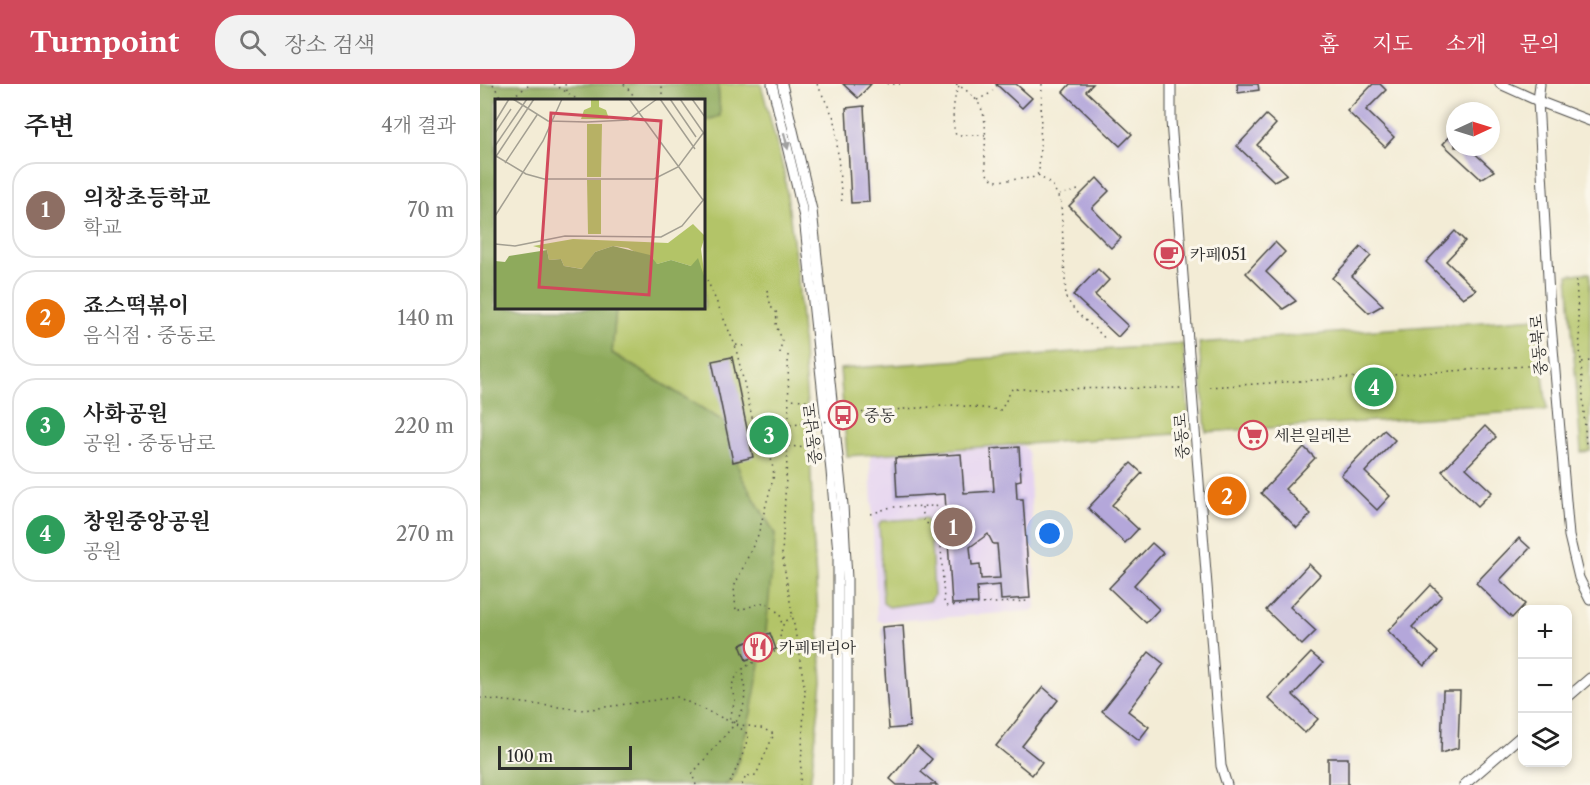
<!DOCTYPE html>
<html lang="ko">
<head>
<meta charset="utf-8">
<style>
	:root { --surface:#fff; --page:#f2f2f2; --text:#222; --muted:#767676; --line:#e0e0e0; --accent:#d1495b }
	body { margin:0; font-family:"Libre Caslon Text","Noto Serif KR",serif; background:var(--page); color:var(--text) }
	.controls { position:absolute; right:18px; bottom:18px; display:grid; overflow:hidden; border-radius:12px; box-shadow:0 3px 9px #0003 }
	.controls button { width:54px; height:54px; display:grid; place-items:center; padding:0; border:0; border-bottom:2px solid var(--line); background:var(--surface); color:var(--text); font:30px sans-serif }
	.compass { position:absolute; left:966px; top:18px; width:54px; height:54px; border-radius:50%; background:var(--surface); box-shadow:0 3px 9px #0003; rotate:86deg }
	.scale { position:absolute; left:18px; bottom:15px; width:134px; box-sizing:border-box; padding-left:6px; border:3px solid #2b2b2b; border-top:0; font-size:16px; line-height:21px; white-space:nowrap; color:#2b2b2b; -webkit-text-stroke:4px #fbf7ec; paint-order:stroke }
	.you { position:absolute; left:570px; top:450px; width:21px; height:21px; margin:-15px; border:4px solid #fff; border-radius:50%; background:#1a73e8; box-shadow:0 0 0 9px #1a73e833 }
	.badge { display:grid; place-items:center; width:39px; height:39px; border-radius:50%; background:var(--accent); color:#fff; font-size:20px; font-weight:700 }
	.pin { position:absolute; translate:-50% -50%; border:3px solid #fff; box-shadow:0 2px 6px #0006 }
	.list { margin:0; padding:0; list-style:none }
	h2 { display:flex; justify-content:space-between; align-items:center; height:78px; margin:0; padding:0 24px; font-size:26px }
	h2 small { font-size:20px; font-weight:400; color:var(--muted) }
	.list li { display:grid; grid-template-columns:39px 1fr auto; gap:18px; align-items:center; box-sizing:border-box; height:96px; margin:0 12px 12px; padding:0 12px; border:2px solid var(--line); border-radius:24px }
	.list b { display:block; font-size:22px; white-space:nowrap }
	.list p { margin:0; font-size:20px; white-space:nowrap; color:var(--muted) }
	.list em { font-size:20px; font-style:normal; color:var(--muted) }
	.icon { flex:none; width:33px; height:33px; fill:none; stroke:currentColor; stroke-width:2; stroke-linecap:round; stroke-linejoin:round }
	.map { position:relative; flex:none; width:1110px; height:701px; overflow:hidden }
	header { display:flex; align-items:center; gap:36px; box-sizing:border-box; height:84px; padding:0 30px; background:var(--accent); color:#fff }
	header strong { font-size:28px }
	nav { display:flex; gap:33px; margin-inline-start:auto; font-size:21px }
	.search { width:420px; height:54px; background:var(--page); display:flex; align-items:center; gap:15px; box-sizing:border-box; padding:0 21px; border-radius:24px; color:var(--muted); font-size:22px }
	main { display:flex }
	aside { flex:1; background:var(--surface) }
	.map>svg:first-child { display:block }
	.built { fill:#e5d3f1 }
	.green { fill:#b3c467; stroke:#6f7849; stroke-width:1.5 }
	.forest { fill:#8eaa5c; stroke:#5c6a44; stroke-width:1.5 }
	.building { fill:#b4a7da; fill-rule:evenodd }
	.lines { fill:none; stroke-linecap:round; stroke-linejoin:round }
	.minor-casing { stroke:#494845; stroke-width:11 }
	.path { stroke:#494845; stroke-width:1.5; stroke-dasharray:1.5 4.5; stroke-linecap:butt }
	.minor { stroke:#fff; stroke-width:9 }
	.path-bridge { stroke:#494845; stroke-width:1.5; stroke-dasharray:1.5 4.5; stroke-linecap:butt }
	.oneway { fill:#a0a0a0 }
	.labels { text-anchor:middle; stroke-width:6; stroke-linejoin:round; paint-order:stroke }
	.poi-label { font-size:16px; fill:#2b2b2b; stroke:#fbf7ec; text-anchor:start }
	.street-label { font-size:16px; fill:#2b2b2b; stroke:#fbf7ec }
	.inset-road { fill:none; stroke:#a39f92; stroke-width:1.5 }
	.view { fill:#d1495b; fill-opacity:0.15; stroke:#d1495b; stroke-width:3 }
	.inset-edge { fill:none; stroke:#2b2b2b; stroke-width:3 }
</style>
</head>
<body>
<header>
<strong>Turnpoint</strong>
<div class="search"><svg class="icon" aria-label="search" viewBox="0 0 24 24"><circle cx="10" cy="10" r="6"/><path d="M15 15l6 6"/></svg>장소 검색</div>
<nav><a>홈</a><a>지도</a><a>소개</a><a>문의</a></nav>
</header>
<main>
<aside>
<h2>주변<small>4개 결과</small></h2>
<ul class="list">
<li><span class="badge" style="background:#8d6e63">1</span><div><b>의창초등학교</b><p>학교</p></div><em>70 m</em></li>
<li><span class="badge" style="background:#e8710a">2</span><div><b>죠스떡볶이</b><p>음식점 · 중동로</p></div><em>140 m</em></li>
<li><span class="badge" style="background:#2e9e5b">3</span><div><b>사화공원</b><p>공원 · 중동남로</p></div><em>220 m</em></li>
<li><span class="badge" style="background:#2e9e5b">4</span><div><b>창원중앙공원</b><p>공원</p></div><em>270 m</em></li>
</ul>
</aside>
<div class="map">
<svg width="1110" height="701" viewBox="0 0 1110 701">
	<rect width="100%" height="100%" fill="#fbf7ec"/>
	<filter id="ink" filterUnits="userSpaceOnUse"><feTurbulence type="fractalNoise" baseFrequency=".0167" numOctaves="2"/><feDisplacementMap in="SourceGraphic" scale="12" xChannelSelector="R" yChannelSelector="G"/><feConvolveMatrix kernelMatrix="1 2 1 2 8 2 1 2 1" color-interpolation-filters="sRGB"/></filter>
	<filter id="wash" filterUnits="userSpaceOnUse"><feTurbulence type="fractalNoise" baseFrequency=".008" numOctaves="4" result="noise"/><feDisplacementMap in="SourceGraphic" scale="24" xChannelSelector="R" yChannelSelector="G"/><feGaussianBlur stdDeviation="1.35" result="paint"/><feColorMatrix in="noise" values="0 0 0 0 0 0 0 0 0 0 0 0 0 0 0 0 0 1.4 0 .05"/><feComposite in="paint" operator="in"/></filter>
	<g filter="url(#wash)">
		<rect width="100%" height="100%" fill="#f3ecd6"/>
		<polygon class="built" points="538,361 543,362 547,366 549,372 556,524 551,527 402,538 397,536 390,375 391,372 395,370"/>
		<g class="green">
			<polygon points="238,0 281,0 304,88 318,195 330,364 333,447 342,598 330,701 245,701 254,693 295,450 261,392 246,339 132,269 136,224 224,224 224,37 240,32"/>
			<polygon points="1101,189 1110,189 1110,367 1101,368 1088,191"/>
			<polygon points="1057,234 1067,326 726,348 719,259"/>
			<polygon points="703,260 710,349 367,372 360,285"/>
			<polygon points="446,434 450,441 454,511 450,517 409,523 403,519 399,440 402,437"/>
		</g>
		<polygon class="forest" points="0,0 238,0 240,32 224,37 224,16 16,16 16,224 136,224 132,269 246,339 261,392 295,450 286,547 271,629 254,693 245,701 0,701"/>
		<g id="blocks">
			<g class="building">
				<polygon points="363,0 391,0 378,14"/>
				<polygon points="516,0 536,0 552,14 542,24"/>
				<polygon points="590,0 613,0 606,7 652,50 640,62 583,8"/>
				<polygon points="757,0 778,0 779,6 758,9"/>
				<polygon points="893,0 900,0 906,6 886,26 914,53 905,63 867,27"/>
				<polygon points="384,22 389,118 371,119 366,24"/>
				<polygon points="786,31 796,40 777,61 807,90 794,97 757,62"/>
				<polygon points="975,47 975,63 988,63 1014,87 1001,95 963,60"/>
				<polygon points="617,94 629,107 612,124 641,154 631,164 589,122"/>
				<polygon points="975,147 985,157 966,177 996,206 983,214 946,178"/>
				<polygon points="795,158 805,168 786,188 816,217 803,225 766,189"/>
				<polygon points="881,163 891,172 872,192 903,221 889,229 852,194"/>
				<polygon points="618,185 629,196 615,211 648,242 638,253 593,211"/>
				<polygon points="252,273 273,373 253,378 232,277"/>
				<polygon points="1005,342 1016,353 986,384 1012,408 998,422 962,387"/>
				<polygon points="904,346 915,356 885,388 910,412 897,426 861,391"/>
				<path d="M539,363L541,396L536,397L537,415H543L550,514L521,516L520,501L497,503L498,519L472,520L465,410L417,413L415,374L481,370L484,409L514,407L511,365ZM508,450L513,460H517L520,494L501,495L500,480L492,481L490,463Z"/>
				<polygon points="824,363 835,374 805,405 831,430 817,444 781,409"/>
				<polygon points="651,379 662,389 632,421 658,445 645,459 608,424"/>
				<polygon points="1039,454 1050,464 1020,496 1045,520 1032,534 996,499"/>
				<polygon points="672,459 683,469 654,501 679,525 666,539 629,504"/>
				<polygon points="829,480 840,491 810,523 836,547 822,561 786,526"/>
				<polygon points="951,501 962,512 932,543 958,568 944,582 908,547"/>
				<polygon points="423,541 430,643 409,645 402,543"/>
				<polygon points="290,549 296,565 266,576 260,561"/>
				<polygon points="669,568 684,580 648,627 669,643 659,656 622,627"/>
				<polygon points="831,569 843,579 813,611 838,635 825,649 788,614"/>
				<polygon points="563,603 578,616 542,662 562,678 552,691 516,662"/>
				<polygon points="963,607 980,607 978,664 961,669"/>
				<polygon points="437,662 452,675 441,688 457,701 417,701 410,695"/>
				<rect x="848" y="674" width="20" height="27"/>
			</g>
		</g>
	</g>
	<g filter="url(#ink)">
		<use href="#blocks" fill-opacity="0" stroke="#494845" stroke-width="1.5"/>
		<g class="lines">
			<g class="minor-casing">
				<g id="minor">
					<polyline points="292,0 324,133 351,387 358,469 358,701"/>
					<polyline points="302,0 332,126 363,421 367,495 367,701"/>
					<polyline points="691,0 691,37 741,682 747,701"/>
					<polyline points="1020,0 1058,17 1110,37"/>
					<polyline points="1060,0 1058,17 1070,229 1089,452 1099,494 1110,516"/>
					<polyline points="1088,613 1110,594"/>
					<polyline points="984,701 1042,651"/>
				</g>
			</g>
			<g class="path">
				<polyline points="13,0 22,16"/>
				<polyline points="74,0 98,16"/>
				<polyline points="85,0 87,7"/>
				<polyline points="144,0 154,12 155,16"/>
				<polyline points="337,0 355,36 362,120"/>
				<polyline points="407,0 420,0"/>
				<path d="M476,0C511,19 505,40 505,75C505,82 505,88 509,93L516,97L552,94L559,89L562,0"/>
				<path d="M479,2C473,13 471,39 476,51H505"/>
				<polyline points="27,16 51,0"/>
				<polyline points="182,16 182,0"/>
				<polyline points="497,16 511,9 517,1"/>
				<polyline points="558,91 573,102 581,119 586,214 596,228 623,252 625,257"/>
				<polyline points="579,111 598,106"/>
				<polyline points="224,191 228,198 255,261 273,337 308,336"/>
				<polyline points="1096,196 1106,362"/>
				<polyline points="287,206 291,223 297,229 296,242 302,255 300,269"/>
				<polyline points="256,261 265,262"/>
				<polyline points="308,271 309,336 302,470 325,606 320,701"/>
				<polyline points="1102,278 1110,277"/>
				<polyline points="256,292 261,290"/>
				<polyline points="729,303 1062,281"/>
				<polyline points="364,330 474,321 521,326 532,305 701,304"/>
				<polyline points="298,335 289,362 294,391 278,451 254,503 256,527 285,518 300,530 302,542"/>
				<polyline points="310,341 321,340"/>
				<polyline points="308,362 337,365 333,317 311,315"/>
				<polyline points="442,423 444,438 448,440 459,440"/>
				<polyline points="391,430 411,423 456,422 459,426 464,517 465,520 468,522 548,517"/>
				<polyline points="0,614 104,626 197,613 255,640 269,651 262,672 249,701"/>
				<polyline points="254,639 250,634 255,616 251,603 259,587 262,585"/>
				<polyline points="216,701 212,690 254,641"/>
				<polyline points="262,701 266,692 276,691 294,650 281,644 255,640 263,625 265,611 263,584 298,566 302,542 311,532"/>
			</g>
			<use href="#minor" class="minor"/>
			<polyline class="path-bridge" points="321,340 361,336"/>
		</g>
		<defs><path id="oneway-solid" d="M-6-.8H1V-3.2L6.5 0L1 3.2V.8H-6Z" transform="scale(1.5)"/></defs>
		<use class="oneway" href="#oneway-solid" transform="translate(306 57) rotate(76)"/>
	</g>
	<defs>
		<g id="cafe-ring" transform="scale(1.5)"><circle r="9.5" fill="#fbf7ec" stroke="#d1495b" stroke-width="1.5"/><path d="M-5.5-4.5H6V0H3Q3 3.5 0 3.5H-2.5Q-5.5 3.5-5.5 0ZM3-3.2v2h1.7v-2ZM-6 4.5H4V6H-6Z" fill="#d1495b"/></g>
		<g id="bus-ring" transform="scale(1.5)"><circle r="9.5" fill="#fbf7ec" stroke="#d1495b" stroke-width="1.5"/><path d="M-5-6H5V4H4V6H2V4H-2V6H-4V4H-5ZM-3.5-4V0h7V-4ZM-3.5 1.2v1.5H-2V1.2ZM2 1.2v1.5H3.5V1.2Z" fill="#d1495b"/></g>
		<g id="supermarket-ring" transform="scale(1.5)"><circle r="9.5" fill="#fbf7ec" stroke="#d1495b" stroke-width="1.5"/><path d="M-6-5.5h2.5l.6 2H6L4.5 2H-2.5L-4.4-4H-6ZM-1.5 3.2a1.3 1.3 0 1 0 .1 0ZM3 3.2a1.3 1.3 0 1 0 .1 0Z" fill="#d1495b"/></g>
		<g id="restaurant-ring" transform="scale(1.5)"><circle r="9.5" fill="#fbf7ec" stroke="#d1495b" stroke-width="1.5"/><path d="M-5-6h1v4h1v-4h1v4h1v-4h1v5L-1.5 .5V6h-2V.5L-5-1ZM5-6V6H3V1.5H1.5Q1.5-4 5-6Z" fill="#d1495b"/></g>
	</defs>
	<g fill-rule="evenodd">
		<use href="#cafe-ring" x="689" y="170"/>
		<use href="#bus-ring" x="363" y="331"/>
		<use href="#supermarket-ring" x="773" y="351"/>
		<use href="#restaurant-ring" x="278" y="563"/>
	</g>
	<g class="labels">
		<g class="poi-label">
			<text x="710" y="176">카페051</text>
			<text x="384" y="337">중동</text>
			<text x="794" y="357">세븐일레븐</text>
			<text x="299" y="569">카페테리아</text>
		</g>
		<g class="street-label">
			<text transform="translate(1058 261) rotate(-95)" y="6">중동북로</text>
			<text transform="translate(332 350) rotate(-96)" y="6">중동남로</text>
			<text transform="translate(701 352) rotate(-94)" y="6">중동로</text>
		</g>
	</g>
	<g transform="translate(15 15)">
		<rect width="210" height="210" fill="#f3ecd6"/>
		<path d="M96,0H104V8L111,11L114,20H86L89,11L96,8ZM92,25H107L106,78H92ZM92,81H106V135H93ZM198,125L210,137L206,150L210,180L196,167L176,161L162,165L133,149L118,147L100,153L88,170L69,167L66,160L54,161L52,151L38,147L78,140L173,144Z" fill="#b3c467"/>
		<path d="M118,147L155,156L162,165L176,161L196,167L203,159L210,180V210H0V162L10,163L14,157L52,151L54,161L66,160L69,167L87,170L100,153Z" fill="#8eaa5c"/>
		<path class="inset-road" d="M18,0L53,22L92,23L133,21L162,0M134,0L208,101M165,0L200,50M175,0L201,38M185,0L210,36M197,0L210,18M0,23L14,0M0,34L16,10M0,47L32,0M1,57L31,75L49,80H159L183,68L209,33M0,59L39,0M10,64L42,16M0,117L48,42L67,0M0,145L20,147L70,137L166,138L187,127L210,99"/>
		<path class="view" d="M56,14L166,22L154,196L44,188Z"/>
		<rect width="210" height="210" class="inset-edge"/>
	</g>
</svg>
<div class="controls">
<button>+</button>
<button>−</button>
<button><svg class="icon" aria-label="layers" viewBox="0 0 24 24"><path d="M12 4l9 5-9 5-9-5zM3 14l9 5 9-5"/></svg></button>
</div>
<svg class="compass" viewBox="-18 -18 36 36"><path d="M0-13l5 13h-10z" fill="#e53935"/><path d="M0 13l5-13h-10z" fill="#767676"/></svg>
<div class="scale">100 m</div>
<div class="you"></div>
<div class="pin badge" style="left:473px;top:443px;background:#8d6e63">1</div>
<div class="pin badge" style="left:747px;top:412px;background:#e8710a">2</div>
<div class="pin badge" style="left:289px;top:351px;background:#2e9e5b">3</div>
<div class="pin badge" style="left:894px;top:303px;background:#2e9e5b">4</div>
</div>
</main>
</body>
</html>
